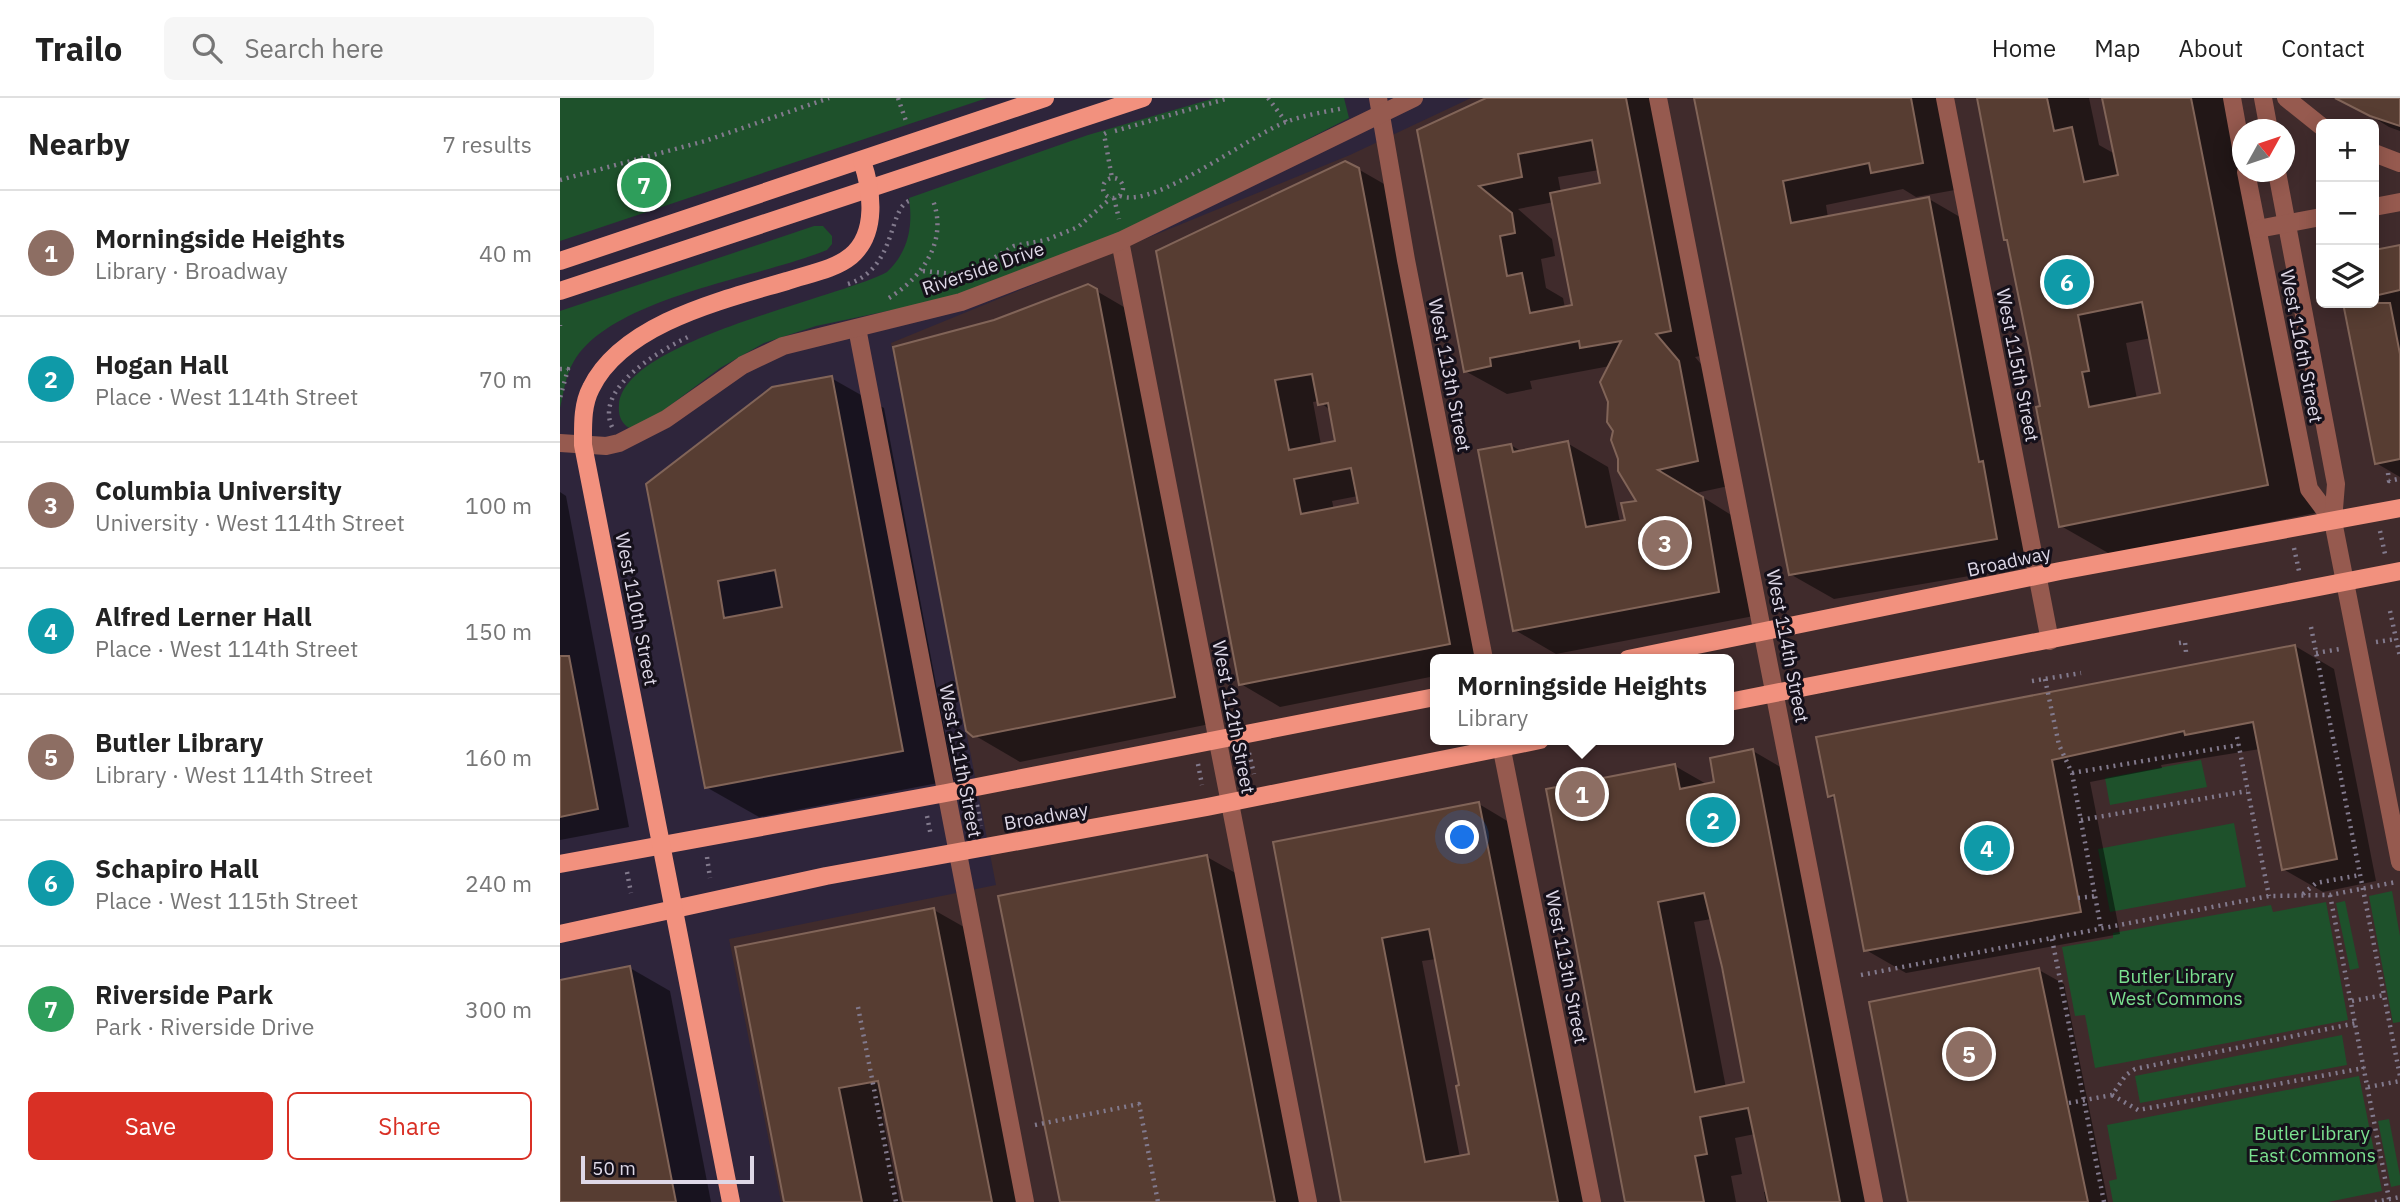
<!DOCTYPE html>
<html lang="en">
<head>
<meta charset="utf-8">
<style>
	:root { --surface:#fff; --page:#f6f6f6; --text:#222; --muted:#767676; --line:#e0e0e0; --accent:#d93025 }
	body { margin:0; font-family:"IBM Plex Sans",sans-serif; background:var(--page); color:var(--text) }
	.controls { position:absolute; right:21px; top:21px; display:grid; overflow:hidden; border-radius:10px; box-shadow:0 4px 18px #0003 }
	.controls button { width:63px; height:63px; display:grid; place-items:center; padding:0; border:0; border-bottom:2px solid var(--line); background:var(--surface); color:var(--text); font:35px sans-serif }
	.compass { position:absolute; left:1672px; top:21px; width:63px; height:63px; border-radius:50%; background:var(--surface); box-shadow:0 4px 18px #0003; rotate:50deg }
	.scale { position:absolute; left:21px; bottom:18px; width:173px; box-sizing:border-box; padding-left:7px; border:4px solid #ded8e7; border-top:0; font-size:19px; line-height:24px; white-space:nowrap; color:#ded8e7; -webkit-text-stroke:5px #15101a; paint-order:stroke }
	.you { position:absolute; left:903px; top:740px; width:24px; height:24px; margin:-18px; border:5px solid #fff; border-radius:50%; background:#1a73e8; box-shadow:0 0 0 10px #1a73e833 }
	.badge { display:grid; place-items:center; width:46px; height:46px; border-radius:50%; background:var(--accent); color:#fff; font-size:23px; font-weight:700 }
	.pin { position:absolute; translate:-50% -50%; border:4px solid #fff; box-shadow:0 2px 7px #0006 }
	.popup { position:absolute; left:870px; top:556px; width:304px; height:91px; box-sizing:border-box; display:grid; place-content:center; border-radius:10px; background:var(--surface); filter:drop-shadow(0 2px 5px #0005); font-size:23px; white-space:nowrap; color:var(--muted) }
	.popup b { font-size:26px; color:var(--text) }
	.popup::after { content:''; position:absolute; left:50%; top:100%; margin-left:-14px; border:14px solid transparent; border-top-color:var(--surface) }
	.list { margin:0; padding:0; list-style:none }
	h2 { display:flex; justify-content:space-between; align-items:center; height:91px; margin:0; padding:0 28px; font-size:30px }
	h2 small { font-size:23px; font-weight:400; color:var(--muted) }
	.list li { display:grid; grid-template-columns:46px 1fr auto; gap:21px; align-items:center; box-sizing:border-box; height:126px; padding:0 28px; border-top:2px solid var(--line) }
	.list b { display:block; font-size:26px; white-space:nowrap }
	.list p { margin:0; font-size:23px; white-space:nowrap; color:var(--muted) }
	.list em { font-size:23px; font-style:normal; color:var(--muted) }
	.actions { display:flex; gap:14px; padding:21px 28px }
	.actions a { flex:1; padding:16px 0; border:2px solid var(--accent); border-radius:10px; text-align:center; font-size:24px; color:var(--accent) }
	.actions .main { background:var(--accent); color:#fff }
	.icon { flex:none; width:38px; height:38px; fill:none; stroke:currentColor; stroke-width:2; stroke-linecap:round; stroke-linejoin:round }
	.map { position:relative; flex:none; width:1840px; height:1104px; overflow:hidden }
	header { display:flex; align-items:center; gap:42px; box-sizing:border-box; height:98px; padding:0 35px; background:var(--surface); border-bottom:2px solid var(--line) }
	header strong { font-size:33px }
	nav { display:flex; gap:38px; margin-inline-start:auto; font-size:24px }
	.search { width:490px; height:63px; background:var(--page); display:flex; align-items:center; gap:18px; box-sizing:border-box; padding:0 24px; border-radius:10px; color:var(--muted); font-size:26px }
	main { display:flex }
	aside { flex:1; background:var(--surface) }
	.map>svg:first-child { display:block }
	.education { fill:#402b2c; fill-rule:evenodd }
	.green { fill:#1e512b }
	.shadow { fill:#0007; fill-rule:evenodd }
	.building { fill:#573d32; stroke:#816458; stroke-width:2; fill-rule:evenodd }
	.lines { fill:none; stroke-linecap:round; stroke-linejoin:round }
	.path { stroke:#827a8d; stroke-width:4.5; stroke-dasharray:2 5; stroke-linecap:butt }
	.minor { stroke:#965a4f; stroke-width:18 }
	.major { stroke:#f2917e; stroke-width:18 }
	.labels { text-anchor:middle; stroke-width:6; stroke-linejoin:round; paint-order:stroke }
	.street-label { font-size:19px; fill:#ded8e7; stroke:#15101a }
	.park-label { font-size:19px; fill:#7be190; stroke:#15101a }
</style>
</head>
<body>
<header>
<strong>Trailo</strong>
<div class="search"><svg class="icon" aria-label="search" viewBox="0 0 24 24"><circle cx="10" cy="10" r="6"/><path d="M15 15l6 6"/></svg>Search here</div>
<nav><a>Home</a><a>Map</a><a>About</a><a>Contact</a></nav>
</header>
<main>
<aside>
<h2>Nearby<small>7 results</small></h2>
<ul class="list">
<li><span class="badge" style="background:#8d6e63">1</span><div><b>Morningside Heights</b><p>Library · Broadway</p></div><em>40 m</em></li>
<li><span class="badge" style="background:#0f9aa8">2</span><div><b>Hogan Hall</b><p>Place · West 114th Street</p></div><em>70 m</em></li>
<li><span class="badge" style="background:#8d6e63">3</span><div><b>Columbia University</b><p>University · West 114th Street</p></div><em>100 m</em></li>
<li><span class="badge" style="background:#0f9aa8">4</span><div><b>Alfred Lerner Hall</b><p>Place · West 114th Street</p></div><em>150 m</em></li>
<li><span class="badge" style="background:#8d6e63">5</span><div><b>Butler Library</b><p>Library · West 114th Street</p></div><em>160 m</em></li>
<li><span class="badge" style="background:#0f9aa8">6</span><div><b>Schapiro Hall</b><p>Place · West 115th Street</p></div><em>240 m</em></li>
<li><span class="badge" style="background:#2e9e5b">7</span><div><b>Riverside Park</b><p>Park · Riverside Drive</p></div><em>300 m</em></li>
</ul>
<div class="actions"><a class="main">Save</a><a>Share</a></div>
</aside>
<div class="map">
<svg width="1840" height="1104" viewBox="0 0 1840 1104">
	<rect width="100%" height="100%" fill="#2e253b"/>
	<path class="education" d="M911,0H1840V1104H221L169,841L436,787L331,245L790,57ZM1761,26H1814V205H1761ZM1682,32H1724V74H1682ZM875,561H1169V642H875Z"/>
	<g class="green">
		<polygon points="0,0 427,0 0,143"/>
		<path d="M655,0H784L789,20L590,122L467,173L380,202L256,228L204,245L160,270L96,318L69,330C61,325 58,317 59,307C63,242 277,201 327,174C349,153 353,128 349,100L528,37Z"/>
		<path d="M254,128H263L272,138V146L267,152C199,180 52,199 14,263C5,278 4,294 0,310V213Z"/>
		<polygon points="1641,662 1647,689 1550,707 1545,680"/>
		<polygon points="1674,725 1686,789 1550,814 1538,751"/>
		<polygon points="1832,793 1840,838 1840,924 1833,925 1809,798"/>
		<polygon points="1785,803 1799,870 1790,872 1776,805"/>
		<polygon points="1766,804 1788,922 1535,970 1525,917 1515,918 1502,849 1553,840 1553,835 1711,807 1713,814"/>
		<polygon points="1782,937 1787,967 1580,1005 1575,978"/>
		<polygon points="1799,978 1822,1093 1768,1104 1553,1104 1549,1083 1557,1081 1547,1027"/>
		<polygon points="1829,1021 1840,1078 1840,1087 1831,1089 1818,1023"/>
	</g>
	<g class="shadow">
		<path d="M930,0H1102L1151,256L1135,259L1160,288L1178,386L1136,395L1184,425L1199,517L996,556L955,532L951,347L962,354L1007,345L1048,369L1060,424L1067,423L1078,404L1055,333L1050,268L970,283L972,291L947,296L905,273L859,33ZM1039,72L1042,87L1001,95L998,79ZM994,104L1014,209L1005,210L1003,200L986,190L981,161L995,158L992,141L958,111Z"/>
		<polygon points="1137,0 1389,0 1406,90 1356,99 1343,91 1266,107 1268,120 1369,101 1412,126 1480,466 1274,501 1230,476"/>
		<path d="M1417,0H1529L1539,47L1555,56L1544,0H1673L1682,48V74H1688L1755,415L1550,456L1501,428L1482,309ZM1591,240L1602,296L1577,301L1566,245Z"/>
		<polygon points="1782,0 1840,0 1840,33 1829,29"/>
		<path d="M798,71L838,94L927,561H875V578L720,609L681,586L598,154ZM759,303L771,313L777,344L761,347L753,304ZM798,398L800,407L774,412L772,403Z"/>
		<polygon points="1840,148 1840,379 1816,365 1783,205 1814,205 1814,153"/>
		<polygon points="528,188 581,219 660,624 460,664 414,637"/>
		<polygon points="271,280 324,310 394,682 199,719 146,689 88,386"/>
		<polygon points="0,394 6,398 69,729 0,742"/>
		<polygon points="1735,548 1774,571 1816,783 1763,794 1723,771 1700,651 1601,667 1602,670 1530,684 1560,836 1346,875 1306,852 1277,702 1269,698"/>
		<path d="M1193,653L1229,674L1312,1104H1206L1204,1094L1208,1093L1195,1036L1175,1040L1182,1076L1171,1078L1176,1104H1067L988,692L1115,668L1148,687L1156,686ZM1151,821L1186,986L1166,990L1134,824Z"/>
		<path d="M919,706L959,730L1033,1104H783L715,745ZM876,861L911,1057L900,1060L862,863Z"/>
		<polygon points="647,759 688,782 751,1104 500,1104"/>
		<polygon points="374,812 418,837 471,1104 344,1104 326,1014 322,1015 340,1104 226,1104 177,851"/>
		<polygon points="70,870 110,893 151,1104 0,1104 0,883"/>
		<polygon points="1479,872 1504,886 1548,1104 1350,1104"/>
	</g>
	<g class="building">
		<path d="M926,0H1066L1111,233L1096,236L1119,263L1138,363L1098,372L1143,399L1159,494L953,533L918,352L951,346L953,354L1008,343L1026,429L1065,422L1061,405L1076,403L1058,373V361L1051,342L1053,333L1047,324L1048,304L1040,284L1061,243L1020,250L1019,243L930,260L931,268L904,274L857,32ZM1032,42L1040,85L990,95L1012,207L970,215L962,175L947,178L940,138L955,135L952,115L919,88L962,79L958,56Z"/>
		<polygon points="1134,0 1351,0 1363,65 1311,75 1309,65 1223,83 1231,125 1369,99 1419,364 1423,363 1437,441 1229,477"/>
		<path d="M1417,0H1487L1494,33L1512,29L1524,84L1558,77L1542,0H1631L1708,387L1499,429L1476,309L1480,308L1470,255L1447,142H1444ZM1582,204L1600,295L1529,309L1522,274L1529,273L1518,217Z"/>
		<polygon points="1775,0 1840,0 1840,28 1810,18"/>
		<path d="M785,63L799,70L890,546L679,587L596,153ZM752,276L758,307L768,305L775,343L729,352L715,282ZM791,370L798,405L741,416L734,381Z"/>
		<polygon points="1840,147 1840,192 1814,198 1814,152"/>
		<polygon points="528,186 537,191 615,599 413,639 406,633 333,249 434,222"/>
		<polygon points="1783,205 1830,205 1840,256 1840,361 1815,366"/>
		<path d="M272,278L343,653L145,690L86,386L212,289ZM215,472L222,509L164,520L158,483Z"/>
		<polygon points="1735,547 1777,761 1722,772 1693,624 1625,637 1624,633 1492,662 1521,814 1304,853 1274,697 1268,699 1256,639"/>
		<polygon points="0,558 9,558 38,711 0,719"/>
		<path d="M1193,651L1280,1104H1208L1188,1010L1140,1019L1147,1056L1135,1058L1144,1104H1065L986,691L1115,666L1120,691L1154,684L1150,660ZM1144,795L1162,869L1184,984L1135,994L1098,804Z"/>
		<path d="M919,704L998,1104H781L713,744ZM869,831L899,987L896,988L909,1056L865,1064L822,840Z"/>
		<polygon points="647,757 715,1104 500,1104 438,798"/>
		<polygon points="374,810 432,1104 343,1104 318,983 279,990 302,1104 224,1104 175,849"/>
		<polygon points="70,868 116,1104 0,1104 0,882"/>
		<polygon points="1479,870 1528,1104 1348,1104 1309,904"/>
	</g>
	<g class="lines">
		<g class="path">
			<polyline points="338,0 347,26"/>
			<polyline points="708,0 726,24"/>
			<polyline points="555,33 669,0"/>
			<polyline points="546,35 544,36 552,80"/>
			<circle cx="553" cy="90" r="10"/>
			<polyline points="0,82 145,43 269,0"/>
			<path d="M560,98C595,111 688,38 726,24C744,17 765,14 784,10"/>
			<polyline points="554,100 559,121"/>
			<polyline points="363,173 405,177 454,148 486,142 518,129 551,100"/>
			<path d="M288,186C337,170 328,111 349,103"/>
			<path d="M329,200C364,178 389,141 372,100"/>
			<polyline points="0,227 0,228"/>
			<polyline points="0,271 8,271 0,300"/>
			<path d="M52,329C34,289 101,252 130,238"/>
			<polyline points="1828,375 1829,383 1838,381"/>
			<polyline points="1820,433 1825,456"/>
			<polyline points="1734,450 1739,473"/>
			<polyline points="1830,513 1840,559"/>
			<polyline points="1751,529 1840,978"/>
			<polyline points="1816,544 1836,541"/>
			<polyline points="1619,545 1625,544 1626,554"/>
			<polyline points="1756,555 1780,551"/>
			<polyline points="1485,581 1499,647 1512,675 1541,830"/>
			<polyline points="1472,583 1521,575"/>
			<polyline points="1677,639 1709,798"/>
			<polyline points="689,655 694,676"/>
			<polyline points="638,666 642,687"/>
			<polyline points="1512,675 1678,647"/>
			<polyline points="417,707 421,728"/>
			<polyline points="367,718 371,738"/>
			<polyline points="1521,722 1687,693"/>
			<polyline points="147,759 150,780"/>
			<polyline points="67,774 71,795"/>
			<polyline points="1743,796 1756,785 1800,777"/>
			<polyline points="1770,797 1829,1101"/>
			<polyline points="1518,800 1536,798"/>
			<polyline points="1492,841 1544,1104"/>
			<polyline points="1301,877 1709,798 1770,797 1836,784"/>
			<polyline points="1792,903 1824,897"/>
			<polyline points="298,909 336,1104"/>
			<polyline points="1808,989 1840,983"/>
			<polyline points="1552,997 1578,1012 1804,970"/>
			<polyline points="1509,1005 1552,997 1566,977 1575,971 1796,925"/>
			<polyline points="475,1027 579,1006 598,1104"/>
			<polyline points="1815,1104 1840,1099"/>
		</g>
		<g class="minor">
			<polyline points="818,0 846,162 924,561"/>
			<polyline points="1098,0 1314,1104"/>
			<polyline points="1385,0 1490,543"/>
			<polyline points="1672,0 1682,55"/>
			<polyline points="1703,0 1709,32"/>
			<polyline points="1726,0 1761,28"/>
			<polyline points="1814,55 1840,65"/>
			<polyline points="1686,74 1749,391 1773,423"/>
			<polyline points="1717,74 1776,386 1773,423 1840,764"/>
			<polyline points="1814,109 1840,104"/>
			<polyline points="1698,131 1761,119"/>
			<polyline points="560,143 748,1104"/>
			<polyline points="297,230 465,1104"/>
			<polyline points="0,345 46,348 59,345 106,321 183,267 223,248 401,204 560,143 854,0"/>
			<polyline points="940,642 1032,1104"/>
		</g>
		<g class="major">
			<polyline points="0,163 485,0"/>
			<polyline points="0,193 583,0"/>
			<polyline points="1068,561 1500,473 1840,410"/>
			<polyline points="1169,604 1840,473"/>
			<polyline points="0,766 386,695 875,599"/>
			<polyline points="0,836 266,778 647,709 980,642"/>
			<path d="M171,1104L23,347C23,328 22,307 31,290C63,225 163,202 227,183C247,176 274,172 291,158C318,135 312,92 302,63"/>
		</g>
	</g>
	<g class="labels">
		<g class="street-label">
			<text transform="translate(423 170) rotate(-19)" y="7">Riverside Drive</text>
			<text transform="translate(1742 248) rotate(79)" y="7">West 116th Street</text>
			<text transform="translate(1458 267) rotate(79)" y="7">West 115th Street</text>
			<text transform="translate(890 277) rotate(79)" y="7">West 113th Street</text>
			<text transform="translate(1449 463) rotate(-12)" y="7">Broadway</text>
			<text transform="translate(77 511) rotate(79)" y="7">West 110th Street</text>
			<text transform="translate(1228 548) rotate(79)" y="7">West 114th Street</text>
			<text transform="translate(674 619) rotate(79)" y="7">West 112th Street</text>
			<text transform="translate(401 663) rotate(79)" y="7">West 111th Street</text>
			<text transform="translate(486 718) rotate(-10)" y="7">Broadway</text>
			<text transform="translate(1007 869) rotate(79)" y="7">West 113th Street</text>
		</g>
		<g class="park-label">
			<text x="1616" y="885">Butler Library<tspan x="1616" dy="22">West Commons</tspan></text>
			<text x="1752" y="1042">Butler Library<tspan x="1752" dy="22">East Commons</tspan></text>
		</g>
	</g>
</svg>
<div class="controls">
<button>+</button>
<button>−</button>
<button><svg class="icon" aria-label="layers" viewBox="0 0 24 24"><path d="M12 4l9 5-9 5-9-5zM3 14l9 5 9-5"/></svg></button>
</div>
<svg class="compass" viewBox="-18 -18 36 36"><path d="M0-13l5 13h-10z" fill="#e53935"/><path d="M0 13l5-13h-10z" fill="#767676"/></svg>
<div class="scale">50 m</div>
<div class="you"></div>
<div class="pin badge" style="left:1022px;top:696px;background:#8d6e63">1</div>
<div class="popup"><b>Morningside Heights</b>Library</div>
<div class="pin badge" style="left:1153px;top:722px;background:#0f9aa8">2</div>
<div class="pin badge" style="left:1105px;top:445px;background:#8d6e63">3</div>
<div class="pin badge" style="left:1427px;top:750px;background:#0f9aa8">4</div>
<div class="pin badge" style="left:1409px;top:956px;background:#8d6e63">5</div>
<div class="pin badge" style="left:1507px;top:184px;background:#0f9aa8">6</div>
<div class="pin badge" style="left:84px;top:87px;background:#2e9e5b">7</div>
</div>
</main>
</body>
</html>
